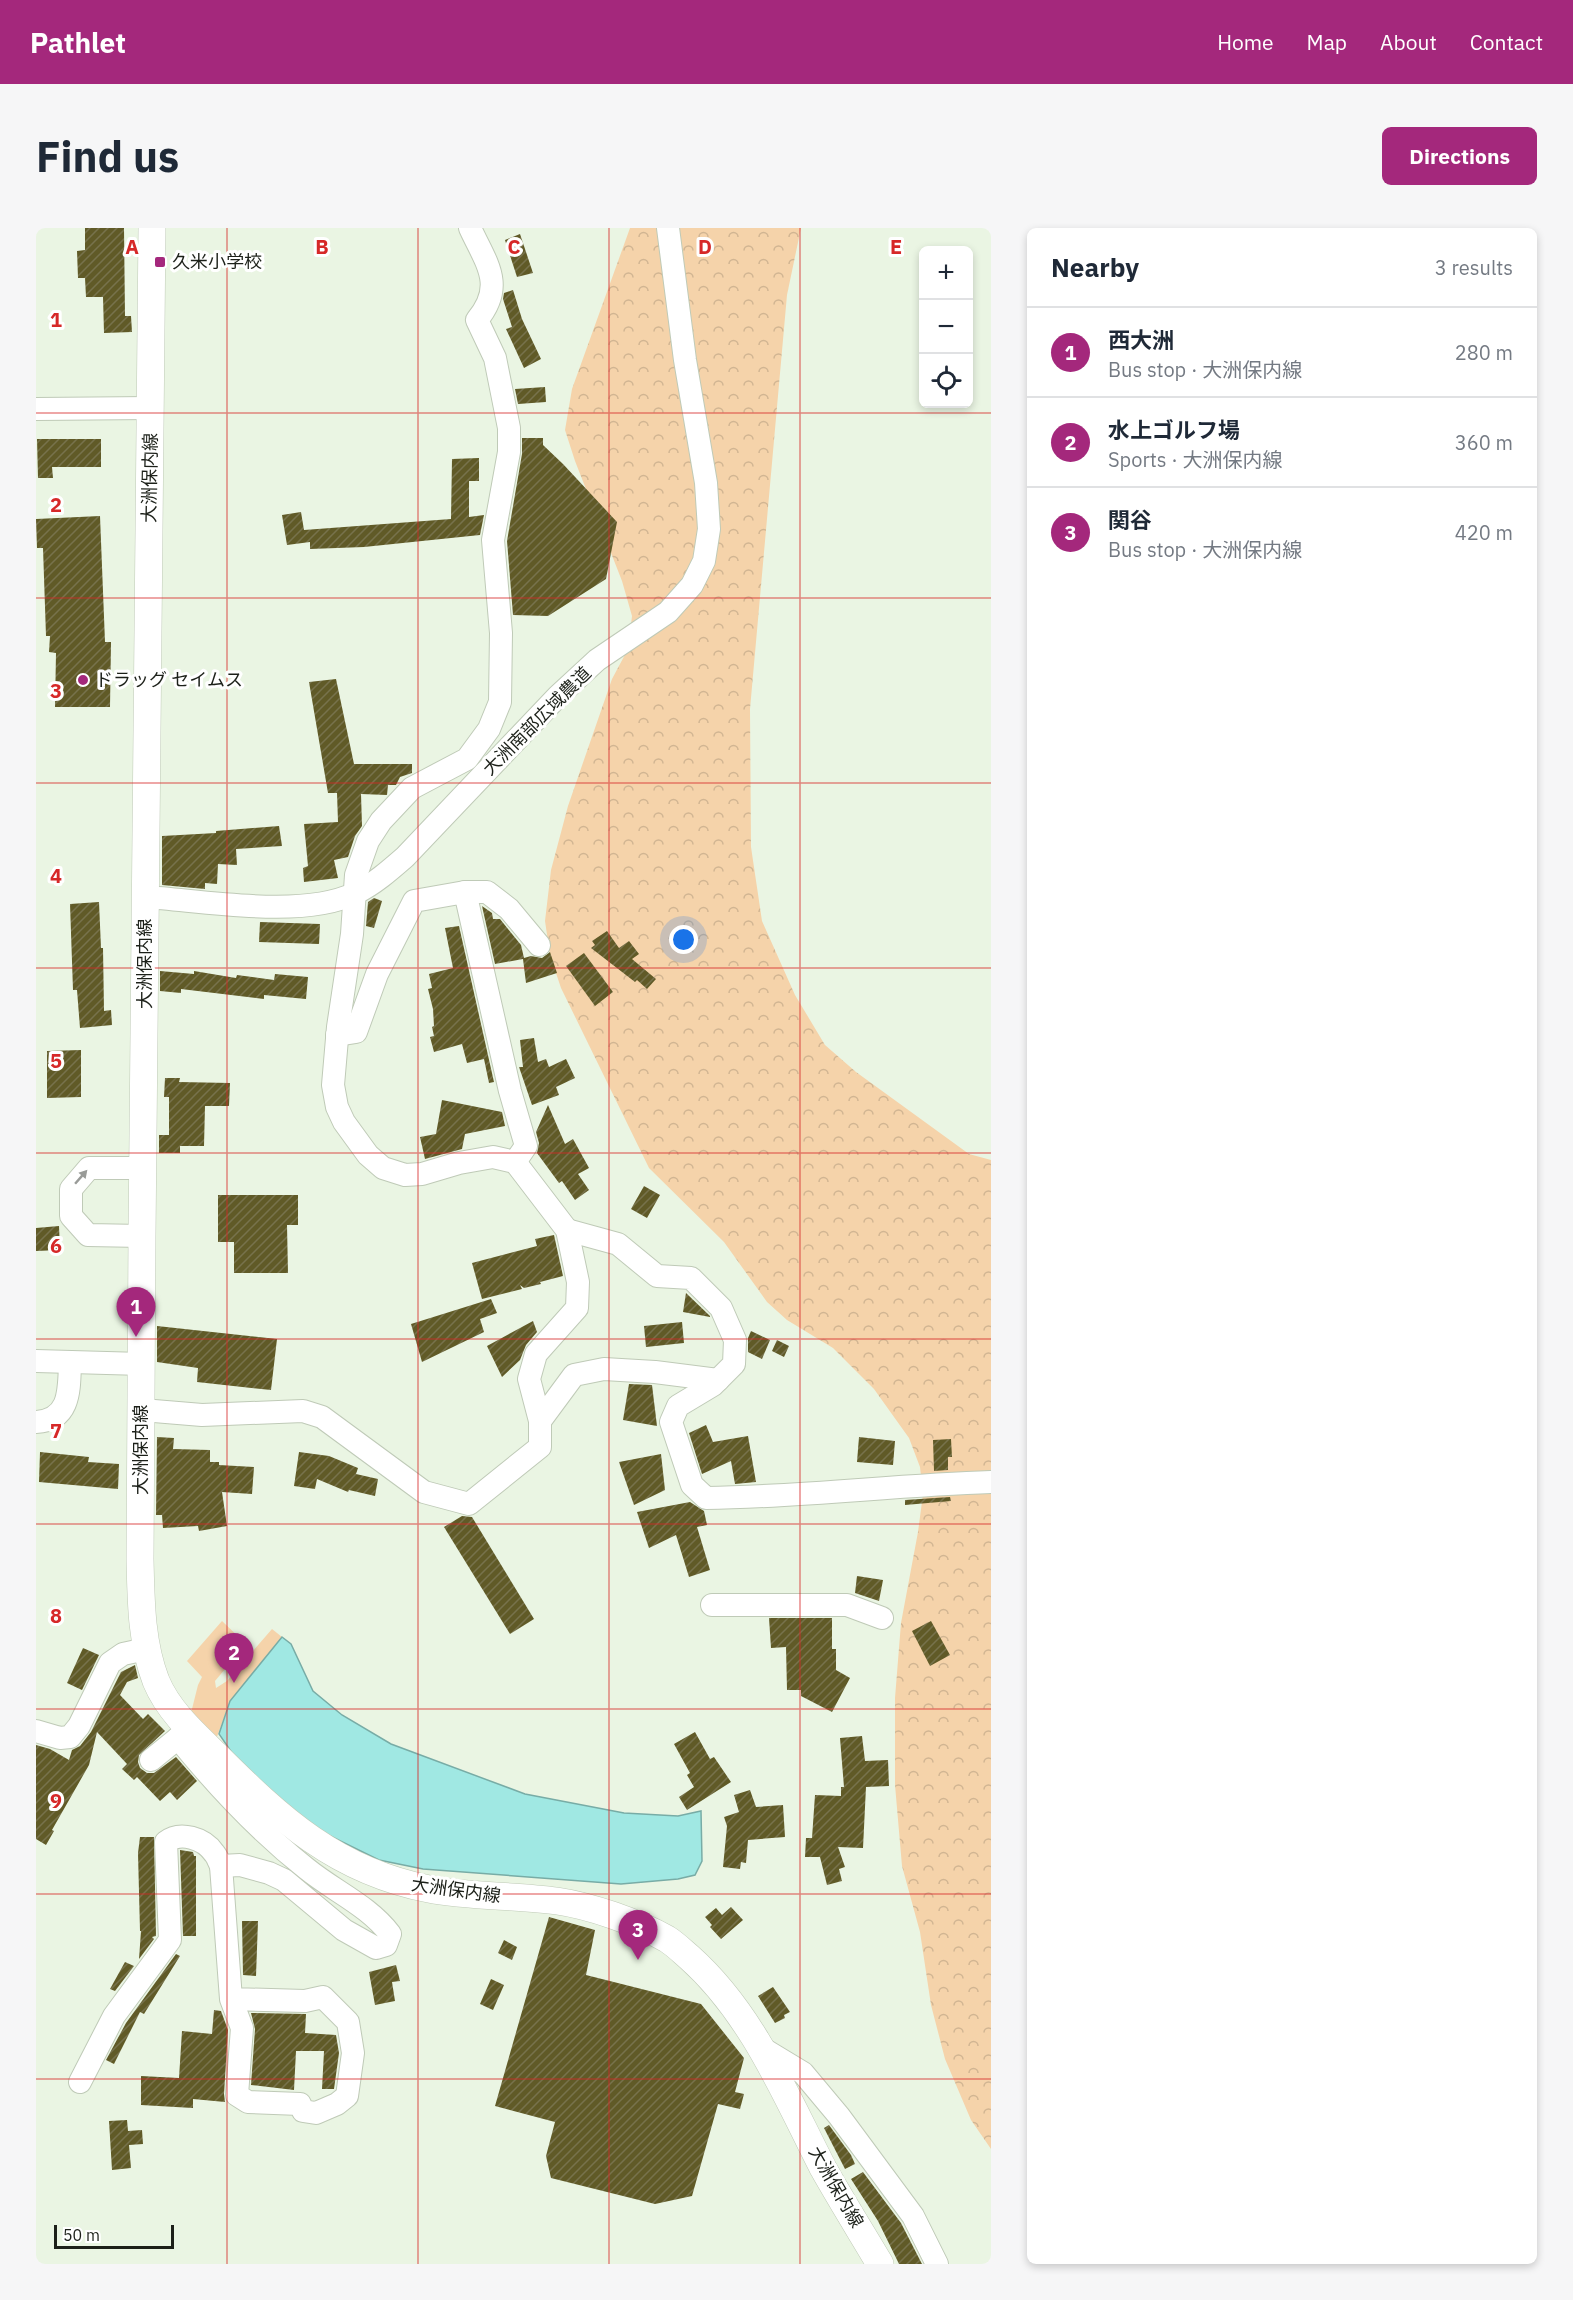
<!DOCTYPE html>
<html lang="en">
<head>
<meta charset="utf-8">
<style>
	:root { --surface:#fff; --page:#f6f6f7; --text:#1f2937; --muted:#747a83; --line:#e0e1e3; --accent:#a4287c }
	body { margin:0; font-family:"IBM Plex Sans","Noto Sans JP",sans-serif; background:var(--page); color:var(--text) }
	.controls { position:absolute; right:18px; top:18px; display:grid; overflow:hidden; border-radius:9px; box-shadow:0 3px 9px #0003 }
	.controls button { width:54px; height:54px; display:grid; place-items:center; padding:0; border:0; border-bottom:2px solid var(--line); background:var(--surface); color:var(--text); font:30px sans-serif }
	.scale { position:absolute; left:18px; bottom:15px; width:120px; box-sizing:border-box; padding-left:6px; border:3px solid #1c2019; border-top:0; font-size:16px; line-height:21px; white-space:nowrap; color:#1c2019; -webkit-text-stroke:4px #fff; paint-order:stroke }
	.you { position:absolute; left:648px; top:712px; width:21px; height:21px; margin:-15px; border:4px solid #fff; border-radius:50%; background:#1a73e8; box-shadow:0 0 0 9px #1a73e833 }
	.badge { display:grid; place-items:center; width:39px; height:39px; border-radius:50%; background:var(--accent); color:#fff; font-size:20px; font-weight:700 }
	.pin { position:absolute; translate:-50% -50px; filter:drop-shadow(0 2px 3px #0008) }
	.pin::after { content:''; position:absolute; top:32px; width:21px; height:18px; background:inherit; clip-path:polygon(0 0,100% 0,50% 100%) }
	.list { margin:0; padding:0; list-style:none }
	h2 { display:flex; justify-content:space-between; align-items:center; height:78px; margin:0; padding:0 24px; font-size:26px }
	h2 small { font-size:20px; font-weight:400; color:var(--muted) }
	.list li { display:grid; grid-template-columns:39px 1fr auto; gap:18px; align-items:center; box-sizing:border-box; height:90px; padding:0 24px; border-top:2px solid var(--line) }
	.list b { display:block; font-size:22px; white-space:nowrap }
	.list p { margin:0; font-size:20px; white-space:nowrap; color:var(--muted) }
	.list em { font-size:20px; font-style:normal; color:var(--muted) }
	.icon { flex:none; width:33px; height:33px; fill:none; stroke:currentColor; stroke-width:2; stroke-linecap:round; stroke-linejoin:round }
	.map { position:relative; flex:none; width:955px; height:2036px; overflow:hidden; border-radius:9px }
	header { display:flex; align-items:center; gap:36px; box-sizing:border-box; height:84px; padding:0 30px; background:var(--accent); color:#fff }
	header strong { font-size:28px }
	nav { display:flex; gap:33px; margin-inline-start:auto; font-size:21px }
	.intro { display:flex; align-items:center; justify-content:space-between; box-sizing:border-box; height:144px; padding:0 36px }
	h1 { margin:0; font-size:42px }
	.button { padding:15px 27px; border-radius:9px; background:var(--accent); color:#fff; font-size:21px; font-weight:700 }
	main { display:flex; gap:36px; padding:0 36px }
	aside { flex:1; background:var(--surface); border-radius:9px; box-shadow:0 3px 9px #0003 }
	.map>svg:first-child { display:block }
	.grass { fill:#f5d3aa }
	.forest { fill:url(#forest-crowns) }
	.water { fill:#a0e8e3; stroke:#78aca6; stroke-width:1.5 }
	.building { fill:url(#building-hatch) }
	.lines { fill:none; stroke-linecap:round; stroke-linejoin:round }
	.minor-casing { stroke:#bfcab7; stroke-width:24 }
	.major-casing { stroke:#bfcab7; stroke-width:28 }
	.minor { stroke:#fff; stroke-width:22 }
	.major { stroke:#fff; stroke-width:27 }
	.oneway { fill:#999b98 }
	.grid { fill:none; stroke:#d62828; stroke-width:1.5; stroke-opacity:0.55 }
	.poi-dot { fill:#a4287c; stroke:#fff; stroke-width:2 }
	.labels { text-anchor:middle; stroke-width:6; stroke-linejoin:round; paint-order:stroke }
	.poi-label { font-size:18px; fill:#1c2019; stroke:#fff; text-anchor:start }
	.street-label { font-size:18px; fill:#1c2019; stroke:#fff }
	.grid-label { font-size:20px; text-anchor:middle; font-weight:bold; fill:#d62828; stroke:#fff; stroke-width:6; stroke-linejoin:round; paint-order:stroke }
</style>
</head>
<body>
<header>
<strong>Pathlet</strong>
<nav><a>Home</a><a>Map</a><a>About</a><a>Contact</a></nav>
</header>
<div class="intro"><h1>Find us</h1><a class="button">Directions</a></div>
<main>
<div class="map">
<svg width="955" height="2036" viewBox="0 0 955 2036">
	<defs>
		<pattern id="forest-crowns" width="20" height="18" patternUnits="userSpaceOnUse" patternTransform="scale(1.5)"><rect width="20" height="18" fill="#f5d3aa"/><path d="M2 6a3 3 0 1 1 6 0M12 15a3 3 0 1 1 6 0" fill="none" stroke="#d1b592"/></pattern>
		<pattern id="building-hatch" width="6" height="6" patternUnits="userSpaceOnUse" patternTransform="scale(1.5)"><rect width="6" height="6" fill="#605a27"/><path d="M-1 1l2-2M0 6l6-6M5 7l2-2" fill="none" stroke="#77724c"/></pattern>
	</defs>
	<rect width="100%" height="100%" fill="#eaf5e3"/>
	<polygon class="grass" points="186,1393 210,1416 179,1453 180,1460 191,1453 236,1401 246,1409 194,1473 178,1517 155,1485 162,1457 166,1449 151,1433"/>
	<polygon class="forest" points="594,0 765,0 751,67 714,481 715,619 726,693 759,767 789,817 820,844 933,926 955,932 955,1921 935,1892 909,1831 895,1777 884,1704 866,1638 859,1557 859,1470 865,1395 882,1304 887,1266 884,1239 873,1210 838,1161 797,1120 751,1092 731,1074 688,1014 613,940 525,760 514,727 509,693 515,642 532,578 550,526 576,451 592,421 596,388 586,353 539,233 529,202 536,161"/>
	<polygon class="water" points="246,1409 255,1416 277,1463 306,1487 355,1516 489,1566 588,1585 642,1588 665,1583 666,1633 659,1647 642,1651 585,1656 387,1641 343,1632 292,1607 250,1579 205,1538 183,1506 194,1473"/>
	<g class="building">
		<polygon points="49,0 88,0 89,88 95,88 96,104 68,105 67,69 50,69 49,50 42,50 41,23 49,22"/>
		<polygon points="484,6 497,45 481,49 469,12"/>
		<polygon points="477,62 486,91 505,131 488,140 470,101 476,99 467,71 468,65"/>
		<polygon points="509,159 510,174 482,176 479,161"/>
		<polygon points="486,210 507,210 507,217 527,236 581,294 570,351 512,388 477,387 471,313 486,226"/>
		<polygon points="1,211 65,211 65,239 16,239 17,250 2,250"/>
		<polygon points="443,230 443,253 433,253 433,289 448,287 444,307 328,319 274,321 274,314 251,317 246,287 265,284 268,302 415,291 416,231"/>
		<polygon points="64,288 69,414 75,414 74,479 19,479 20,425 13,424 14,408 10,408 7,320 1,320 0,291"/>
		<polygon points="300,451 318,536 376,536 376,545 364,549 360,557 352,557 351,567 325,566 326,598 319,608 312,629 298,632 302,650 268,654 267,640 272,638 268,596 302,594 301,565 292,565 273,454"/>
		<polygon points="243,598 246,618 200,621 201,637 182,636 181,656 169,655 169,661 126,657 126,608 180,605 180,603"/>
		<polygon points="338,670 346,673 338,700 330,698 332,674"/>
		<polygon points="63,674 65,720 67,720 68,783 75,782 76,797 44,800 41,762 37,762 34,676"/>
		<polygon points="446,678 456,685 457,691 464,691 485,717 488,730 495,728 506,730 514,724 521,745 490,755 487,731 459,736"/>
		<polygon points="224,694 284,696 283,716 223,714"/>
		<polygon points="423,698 458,854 453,855 448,831 431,835 426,816 398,824 394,809 398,808 396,799 398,798 397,781 392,761 396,760 393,746 417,740 409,700"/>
		<polygon points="571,703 583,720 593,713 603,726 596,731 620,751 611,761 601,752 599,754 555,720 559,717 556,713"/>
		<polygon points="548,725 577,764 559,778 530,738"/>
		<polygon points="124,743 158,746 158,743 200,750 201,747 238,752 239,746 272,749 270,771 228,767 228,771 145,761 145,765 124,763"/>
		<polygon points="498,810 502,834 510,831 513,839 530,831 539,850 520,859 523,867 496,877 483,839 487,839 484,812"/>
		<polygon points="45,822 45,869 11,870 11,823"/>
		<polygon points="129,850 144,850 143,854 194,855 193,878 169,878 168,918 144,918 144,925 123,925 123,907 133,907 133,869 128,869"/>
		<polygon points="406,872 466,884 469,898 429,906 426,921 389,931 384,909 400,906"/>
		<polygon points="512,877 529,916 537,911 553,940 542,946 553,962 539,972 526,953 523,955 501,925 503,915 500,904"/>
		<polygon points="608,958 624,967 611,990 595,981"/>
		<polygon points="182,967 262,967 262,997 251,997 252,1045 198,1045 198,1014 182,1014"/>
		<polygon points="23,998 24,1022 0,1023 0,1000"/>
		<polygon points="518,1007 527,1048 504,1054 505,1056 488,1060 484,1057 486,1061 446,1071 436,1035 501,1018 499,1011"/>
		<polygon points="650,1065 674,1088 674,1089 647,1084"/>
		<polygon points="455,1071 461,1085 444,1091 448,1104 386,1134 375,1096"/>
		<polygon points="497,1093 501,1104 490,1117 484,1132 466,1149 451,1118"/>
		<polygon points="646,1094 648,1115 610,1119 608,1098"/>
		<polygon points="121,1098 241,1111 235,1162 161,1154 162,1140 121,1134"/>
		<polygon points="715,1103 734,1112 726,1131 712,1124 712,1110"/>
		<polygon points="741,1112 753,1118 748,1129 736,1123"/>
		<polygon points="593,1156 616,1157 621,1198 587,1192"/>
		<polygon points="670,1197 677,1214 712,1208 720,1254 699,1256 695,1233 666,1246 653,1205"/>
		<polygon points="121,1209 138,1210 137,1221 174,1222 174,1234 183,1234 183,1237 218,1239 216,1266 186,1264 191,1298 163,1303 162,1298 127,1300 126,1287 120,1287"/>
		<polygon points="823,1209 859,1213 857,1237 821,1234"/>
		<polygon points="915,1211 916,1229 912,1229 912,1242 898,1243 897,1212"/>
		<polygon points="4,1224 53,1229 52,1234 83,1236 82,1261 3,1254"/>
		<polygon points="263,1224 293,1228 322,1240 320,1246 342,1251 339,1268 313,1262 312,1264 281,1251 279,1261 258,1258"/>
		<polygon points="625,1226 629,1262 598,1277 583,1234"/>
		<polygon points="914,1269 915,1273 869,1277 869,1272"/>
		<polygon points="654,1274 668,1283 671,1297 661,1299 674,1342 653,1349 640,1307 613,1320 601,1284"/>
		<polygon points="426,1288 436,1289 498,1391 474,1406 408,1299"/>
		<polygon points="821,1348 847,1352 843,1373 819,1365"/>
		<polygon points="733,1390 796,1390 796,1421 800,1421 800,1442 814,1450 796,1484 765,1468 765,1462 751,1462 750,1419 735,1420"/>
		<polygon points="895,1393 914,1427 894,1438 876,1403"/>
		<polygon points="47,1420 63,1427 46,1462 31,1455"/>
		<polygon points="99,1437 102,1450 91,1454 84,1467 107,1491 112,1486 129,1503 103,1527 102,1534 104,1540 111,1545 118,1545 140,1529 161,1553 141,1572 134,1564 124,1573 101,1549 98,1552 86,1541 91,1536 61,1504 53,1537 16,1602 18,1603 10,1617 0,1611 0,1517 14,1521 33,1532 36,1522 44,1518 55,1504 85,1444"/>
		<polygon points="659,1504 674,1531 678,1529 695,1554 651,1582 643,1569 658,1559 651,1547 654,1545 638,1516"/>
		<polygon points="826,1508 829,1533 852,1532 853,1558 830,1559 827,1620 802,1619 809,1639 803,1641 806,1653 791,1657 784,1629 769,1629 770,1610 776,1610 779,1567 805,1568 805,1559 808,1559 804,1510"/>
		<polygon points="714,1562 720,1579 747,1577 749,1609 712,1612 710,1635 705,1634 704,1641 687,1639 691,1598 688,1589 703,1584 698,1567"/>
		<polygon points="104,1609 118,1609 120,1708 116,1709 118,1711 103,1731 105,1703 104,1703 102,1625"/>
		<polygon points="144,1622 157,1624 158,1628 160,1628 160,1708 147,1708"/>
		<polygon points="695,1679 707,1692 685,1711 674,1699 676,1697 669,1689 680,1680 686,1687"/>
		<polygon points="513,1689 559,1702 550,1747 665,1776 708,1830 699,1864 708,1866 704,1881 682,1876 656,1968 619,1976 515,1950 510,1928 519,1894 459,1878"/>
		<polygon points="206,1693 222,1693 220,1748 207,1747"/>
		<polygon points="468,1712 481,1719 476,1732 462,1725"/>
		<polygon points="140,1726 144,1728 108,1786 104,1784 78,1836 70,1832 90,1795"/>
		<polygon points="89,1734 98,1738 79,1763 74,1761"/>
		<polygon points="360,1737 364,1753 356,1754 359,1773 339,1777 333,1744"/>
		<polygon points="455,1751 468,1757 457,1782 444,1776"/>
		<polygon points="737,1759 754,1784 748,1787 749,1790 739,1795 722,1768"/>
		<polygon points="178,1782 185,1783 192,1802 188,1866 189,1874 157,1871 157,1880 105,1877 105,1848 143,1850 146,1803 176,1806"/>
		<polygon points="215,1785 270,1786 269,1805 300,1807 303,1825 298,1861 286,1861 288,1823 260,1823 258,1862 215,1857 219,1801"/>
		<polygon points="91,1892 92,1903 106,1902 107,1916 93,1917 95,1940 76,1942 73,1893"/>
		<polygon points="793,1897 815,1927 819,1936 809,1941 788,1900"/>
		<polygon points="827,1944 865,1995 886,2036 863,2036 842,1993 815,1951"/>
	</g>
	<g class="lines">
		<g class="minor-casing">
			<g id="minor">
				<polyline points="0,181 115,180"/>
				<polyline points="429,664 451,664 473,681 503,717"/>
				<path d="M110,669C170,673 266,691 320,665C338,656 353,643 369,629L522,468L561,432L632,384L656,357L668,333L673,301L670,255L649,132L632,0"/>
				<polyline points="301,807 320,804 341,746 378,673 429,664 474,863 490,918 479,934"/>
				<path d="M531,1002L582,1016L621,1048L655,1050L685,1080L699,1112L698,1136L677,1157L642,1178L635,1194L656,1257L670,1270C765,1269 860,1257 955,1254"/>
				<polyline points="106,1008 52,1007 35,988 35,961 53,940 108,940"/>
				<polyline points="0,1133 106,1136"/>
				<path d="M106,1182L166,1187L267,1183L286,1189L388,1264L433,1276L504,1219V1193L493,1151L500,1126L541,1080L542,1054L531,1002L479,934L457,929L423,935L386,946L369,947L347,940L332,927L308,894L301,879L297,857L302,799L316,706L320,647L332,613L345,593L376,560L431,531L453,501L464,474L465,405L457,312L473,224V200L459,130L441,92C470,57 450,35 434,0"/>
				<polyline points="504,1193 538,1147 568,1141 619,1144 682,1152"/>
				<path d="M0,1194C35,1192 33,1161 34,1134"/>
				<polyline points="676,1377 811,1377 846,1390"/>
				<polyline points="0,1503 24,1510 34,1509 43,1498 74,1435 87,1426 110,1421"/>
				<path d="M142,1510C180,1557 223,1603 271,1641C298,1663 333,1678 354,1706L350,1717L340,1720L308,1702L248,1652L233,1645L204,1637L185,1638"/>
				<polyline points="115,1532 152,1502"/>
				<polyline points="724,1819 767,1845 803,1888 877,1988 901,2036"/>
				<path d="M44,1854L78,1788L134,1712L130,1614C144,1603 168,1610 178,1625C181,1628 183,1634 185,1638L195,1771L206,1800L201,1867L212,1874L264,1876L267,1883L280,1885L301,1876L311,1868L317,1825L312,1794L287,1769L269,1773L195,1771"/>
			</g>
		</g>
		<g class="major-casing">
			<path id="major" d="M116,0L106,1008L104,1331C105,1372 105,1414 120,1453C132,1482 157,1505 179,1526C244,1591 300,1643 393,1661C434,1669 478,1667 521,1673C555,1678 601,1694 631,1711C639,1716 646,1723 653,1729C716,1785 749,1866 787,1940C805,1972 825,2004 844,2036"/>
		</g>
		<use href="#minor" class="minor"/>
		<use href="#major" class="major"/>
	</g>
	<defs><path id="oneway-solid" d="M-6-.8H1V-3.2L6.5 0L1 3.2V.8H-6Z" transform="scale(1.5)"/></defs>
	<use class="oneway" href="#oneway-solid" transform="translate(45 949) rotate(-49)"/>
	<path class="grid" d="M191,0V2036M382,0V2036M573,0V2036M764,0V2036M0,185H955M0,370H955M0,555H955M0,740H955M0,925H955M0,1111H955M0,1296H955M0,1481H955M0,1666H955M0,1851H955"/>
	<g class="poi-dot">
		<rect x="118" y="28" width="12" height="12" rx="3"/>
		<circle cx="47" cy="452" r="6"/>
	</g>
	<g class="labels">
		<g class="poi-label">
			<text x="136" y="40">久米小学校</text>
			<text x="59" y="458">ドラッグ セイムス</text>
		</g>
		<g class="street-label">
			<text transform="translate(114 250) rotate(-89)" y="6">大洲保内線</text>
			<text transform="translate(501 493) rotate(-45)" y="6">大洲南部広域農道</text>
			<text transform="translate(109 736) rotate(-90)" y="6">大洲保内線</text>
			<text transform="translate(105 1222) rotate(-90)" y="6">大洲保内線</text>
			<text transform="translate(420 1662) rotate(8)" y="6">大洲保内線</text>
			<text transform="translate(800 1959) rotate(60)" y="6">大洲保内線</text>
		</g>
	</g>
	<g class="grid-label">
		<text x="96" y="26">A</text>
		<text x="286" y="26">B</text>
		<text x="478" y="26">C</text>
		<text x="669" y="26">D</text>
		<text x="860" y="26">E</text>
		<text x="20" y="99">1</text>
		<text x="20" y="284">2</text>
		<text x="20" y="470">3</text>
		<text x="20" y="655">4</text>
		<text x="20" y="840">5</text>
		<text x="20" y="1025">6</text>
		<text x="20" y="1210">7</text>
		<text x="20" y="1395">8</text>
		<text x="20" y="1580">9</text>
	</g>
</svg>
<div class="controls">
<button>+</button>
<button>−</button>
<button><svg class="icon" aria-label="locate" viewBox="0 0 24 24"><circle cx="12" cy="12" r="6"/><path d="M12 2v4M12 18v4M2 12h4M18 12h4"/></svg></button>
</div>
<div class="scale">50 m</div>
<div class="you"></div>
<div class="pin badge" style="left:100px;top:1109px">1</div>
<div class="pin badge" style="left:198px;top:1455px">2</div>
<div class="pin badge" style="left:602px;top:1732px">3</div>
</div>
<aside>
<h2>Nearby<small>3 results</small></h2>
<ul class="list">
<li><span class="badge">1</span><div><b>西大洲</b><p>Bus stop · 大洲保内線</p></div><em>280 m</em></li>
<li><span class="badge">2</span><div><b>水上ゴルフ場</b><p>Sports · 大洲保内線</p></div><em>360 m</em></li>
<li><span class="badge">3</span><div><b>関谷</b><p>Bus stop · 大洲保内線</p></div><em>420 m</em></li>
</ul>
</aside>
</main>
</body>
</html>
